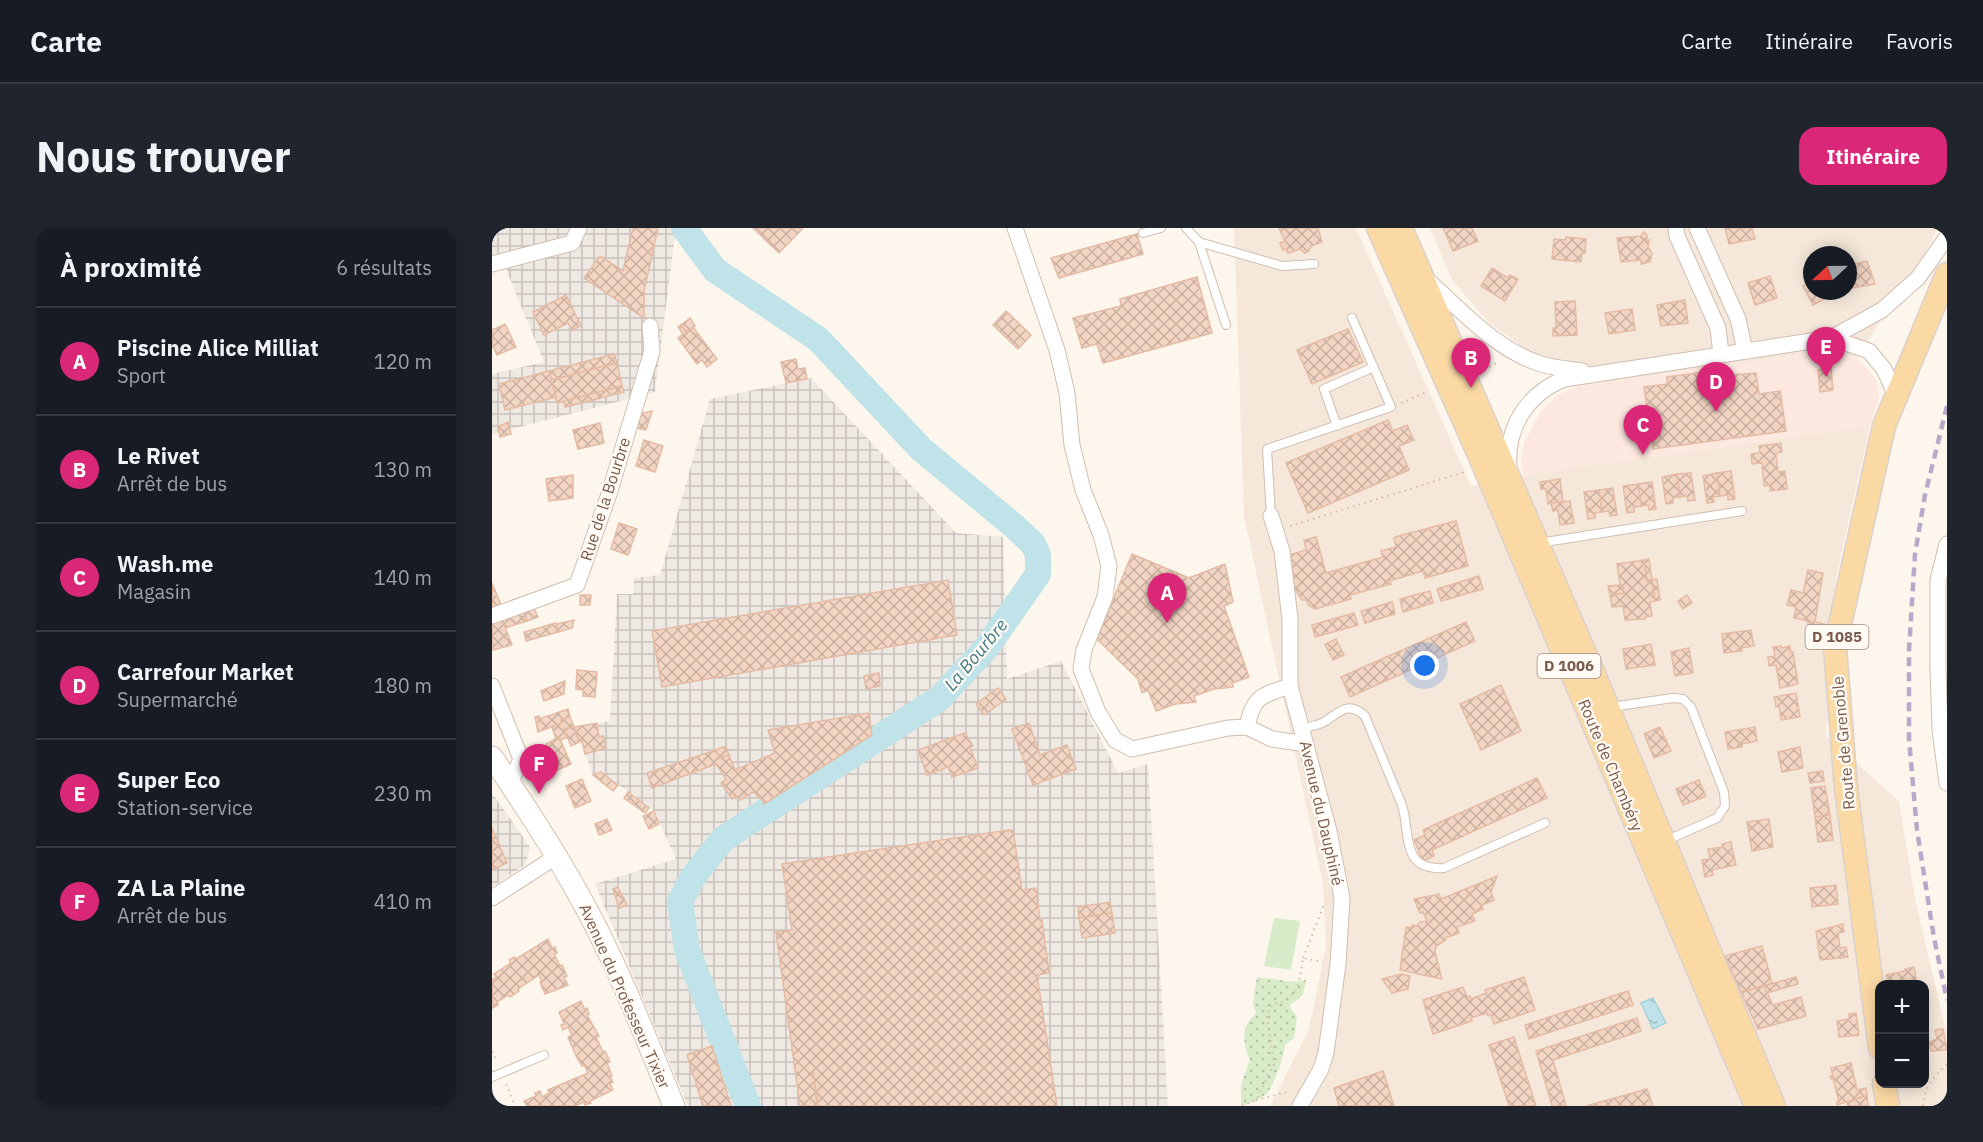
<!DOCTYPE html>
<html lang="fr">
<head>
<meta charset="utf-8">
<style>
	:root { --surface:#171b24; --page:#20242c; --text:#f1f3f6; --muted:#9ea1a6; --line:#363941; --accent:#db2777 }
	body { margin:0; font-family:"IBM Plex Sans",sans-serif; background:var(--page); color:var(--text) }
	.controls { position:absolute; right:18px; bottom:18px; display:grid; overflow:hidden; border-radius:12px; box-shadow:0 3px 15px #0003 }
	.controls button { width:54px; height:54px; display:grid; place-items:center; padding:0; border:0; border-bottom:2px solid var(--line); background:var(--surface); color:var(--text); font:30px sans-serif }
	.compass { position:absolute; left:1311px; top:18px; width:54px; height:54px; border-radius:50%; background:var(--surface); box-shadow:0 3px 15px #0003; rotate:248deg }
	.you { position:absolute; left:933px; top:438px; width:21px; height:21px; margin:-15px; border:4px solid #fff; border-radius:50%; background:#1a73e8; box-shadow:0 0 0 9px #1a73e833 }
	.badge { display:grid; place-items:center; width:39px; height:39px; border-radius:50%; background:var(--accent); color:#fff; font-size:20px; font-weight:700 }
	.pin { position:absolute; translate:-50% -50px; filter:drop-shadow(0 2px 3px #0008) }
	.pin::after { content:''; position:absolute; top:32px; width:21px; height:18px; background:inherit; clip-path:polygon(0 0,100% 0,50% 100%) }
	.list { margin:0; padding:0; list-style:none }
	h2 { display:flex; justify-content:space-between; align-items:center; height:78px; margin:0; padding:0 24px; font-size:26px }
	h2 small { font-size:20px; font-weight:400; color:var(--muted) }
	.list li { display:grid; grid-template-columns:39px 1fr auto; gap:18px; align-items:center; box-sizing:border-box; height:108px; padding:0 24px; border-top:2px solid var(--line) }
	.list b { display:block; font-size:22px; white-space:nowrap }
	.list p { margin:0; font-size:20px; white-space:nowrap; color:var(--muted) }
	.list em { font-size:20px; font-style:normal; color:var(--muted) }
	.map { position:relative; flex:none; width:1455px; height:878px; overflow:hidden; border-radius:18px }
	header { display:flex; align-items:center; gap:36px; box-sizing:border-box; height:84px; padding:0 30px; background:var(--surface); border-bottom:2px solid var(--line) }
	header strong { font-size:28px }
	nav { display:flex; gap:33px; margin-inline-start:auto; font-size:21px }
	.intro { display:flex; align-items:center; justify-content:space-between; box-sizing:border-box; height:144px; padding:0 36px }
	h1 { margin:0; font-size:42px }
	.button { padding:15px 27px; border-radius:18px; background:var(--accent); color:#fff; font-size:21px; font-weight:700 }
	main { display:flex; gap:36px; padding:0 36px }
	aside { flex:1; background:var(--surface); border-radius:18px; box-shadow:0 3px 15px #0003 }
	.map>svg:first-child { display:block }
	.residential { fill:#f5e8da; fill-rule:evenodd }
	.commercial { fill:#fde8e0 }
	.industrial { fill:url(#industrial-grid) }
	.grass { fill:#d8ecc9 }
	.park { fill:url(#park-dots) }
	.water { fill:url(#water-ripples); stroke:#a5d3da; stroke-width:1.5 }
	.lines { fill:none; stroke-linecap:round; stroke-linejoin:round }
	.river { stroke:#bfe3e8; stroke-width:26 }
	.building { fill:url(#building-cross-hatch); stroke:#e6bba3; stroke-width:1.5 }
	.service-casing { stroke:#d1beb0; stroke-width:10 }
	.minor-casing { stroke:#d1beb0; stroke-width:17 }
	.secondary-casing { stroke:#d6c0b0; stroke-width:23 }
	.primary-casing { stroke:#dad1cd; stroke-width:25 }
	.path { stroke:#d9b8a5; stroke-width:2; stroke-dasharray:1.5 4.5; stroke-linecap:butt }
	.service { stroke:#fff; stroke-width:8 }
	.minor { stroke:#fff; stroke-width:15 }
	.secondary { stroke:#fff; stroke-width:21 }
	.primary { stroke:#fbd9a5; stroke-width:22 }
	.rail { stroke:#b9a8c9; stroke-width:4.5; stroke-dasharray:9 6; stroke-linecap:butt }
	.labels { text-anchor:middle; stroke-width:4.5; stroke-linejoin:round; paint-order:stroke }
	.shield { fill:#fffaf3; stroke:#a28b7f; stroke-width:1.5 }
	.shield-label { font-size:15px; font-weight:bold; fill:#7a5c4d }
	.street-label { font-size:16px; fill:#7a5c4d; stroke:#fffaf3 }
	.water-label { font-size:18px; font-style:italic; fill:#437c86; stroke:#fffaf3 }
</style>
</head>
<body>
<header>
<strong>Carte</strong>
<nav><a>Carte</a><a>Itinéraire</a><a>Favoris</a></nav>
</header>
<div class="intro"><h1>Nous trouver</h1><a class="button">Itinéraire</a></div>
<main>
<aside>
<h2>À proximité<small>6 résultats</small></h2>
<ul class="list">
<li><span class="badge">A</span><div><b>Piscine Alice Milliat</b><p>Sport</p></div><em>120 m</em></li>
<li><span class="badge">B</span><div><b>Le Rivet</b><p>Arrêt de bus</p></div><em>130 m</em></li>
<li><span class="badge">C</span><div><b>Wash.me</b><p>Magasin</p></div><em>140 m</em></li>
<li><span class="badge">D</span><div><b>Carrefour Market</b><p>Supermarché</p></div><em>180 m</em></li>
<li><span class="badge">E</span><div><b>Super Eco</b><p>Station-service</p></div><em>230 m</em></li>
<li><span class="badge">F</span><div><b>ZA La Plaine</b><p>Arrêt de bus</p></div><em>410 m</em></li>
</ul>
</aside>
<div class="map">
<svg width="1455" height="878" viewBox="0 0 1455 878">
	<defs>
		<pattern id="industrial-grid" width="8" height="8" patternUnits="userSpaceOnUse" patternTransform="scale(1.5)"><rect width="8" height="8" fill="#efe9e4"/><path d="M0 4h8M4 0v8" fill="none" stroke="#c7c0bb"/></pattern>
		<pattern id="park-dots" width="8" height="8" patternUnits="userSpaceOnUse" patternTransform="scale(1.5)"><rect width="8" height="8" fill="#d8ecc9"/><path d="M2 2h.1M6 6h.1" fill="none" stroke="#b4c2a5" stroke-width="1.8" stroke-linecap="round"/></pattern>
		<pattern id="water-ripples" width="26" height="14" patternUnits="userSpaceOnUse" patternTransform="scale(1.5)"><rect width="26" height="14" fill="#bfe3e8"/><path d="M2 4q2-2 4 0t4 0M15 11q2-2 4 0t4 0" fill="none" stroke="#a0bbbe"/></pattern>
		<pattern id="building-cross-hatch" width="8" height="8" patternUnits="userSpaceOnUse" patternTransform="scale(1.5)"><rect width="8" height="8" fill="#f3d5c3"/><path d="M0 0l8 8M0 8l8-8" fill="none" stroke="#cab0a1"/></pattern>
	</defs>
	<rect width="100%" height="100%" fill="#fdf6ec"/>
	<g class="residential">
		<path d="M742,0H864L979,258L1031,247L1378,198L1344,350L1334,508L1407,573L1424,675L1455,807V878H778L817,801L834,718L831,656L752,288ZM1388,756H1432V856H1388Z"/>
		<path d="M938,0H1446L1432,27L1419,44L1365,130L1329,124L1086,158L997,95L960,52ZM1320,27H1356V63H1320Z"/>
	</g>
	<polygon class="commercial" points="1330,124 1365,130 1384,151 1387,171 1378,198 1031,247 1029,234 1032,215 1049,183 1066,167 1086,158"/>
	<g class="industrial">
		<polygon points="0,0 184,0 163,164 0,206 0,146 52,134 13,39 0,39"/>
		<polygon points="319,150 464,305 511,309 515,451 569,433 626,545 656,536 676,878 196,878 103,656 184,631 162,583 109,544 101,547 94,528 90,513 82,499 118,493 125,366 141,366 142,350 168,347 218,171"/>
		<polygon points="0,565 38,619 34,636 0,659"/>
	</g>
	<polygon class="grass" points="782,690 808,693 799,742 772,738"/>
	<path class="park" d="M765,749L801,754L814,752L811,767L797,778L805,789L802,810L793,817C792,828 782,858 775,865C768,872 758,875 749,878V856L758,832C750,817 749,797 764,786L761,775Z"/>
	<polygon class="water" points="1161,770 1174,795 1161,801 1149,775"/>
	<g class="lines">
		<polyline class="river" points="192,0 223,42 326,111 429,221 522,298 541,316 546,327 546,346 495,419 448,470 231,611 201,649 188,674 195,722 256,878"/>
	</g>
	<g class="building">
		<polygon points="141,0 166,0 152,63 152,90 92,50 108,28 131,43"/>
		<polygon points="261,0 311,0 287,25"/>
		<polygon points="787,0 826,0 830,14 819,18 817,23 813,25 808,21 796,25 794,21 791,22 788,15 793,13"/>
		<polygon points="951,0 980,0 986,13 961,23"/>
		<polygon points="1233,0 1260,0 1263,11 1237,16"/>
		<polygon points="1152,4 1155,7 1155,14 1157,12 1156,19 1160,25 1158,34 1149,36 1149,32 1129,34 1125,10 1149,8"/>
		<polygon points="645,6 651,26 567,50 559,30"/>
		<polygon points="1074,9 1094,11 1093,25 1090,25 1089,34 1060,31 1062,11 1074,12"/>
		<polygon points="1375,33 1383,56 1361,60 1356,38"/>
		<polygon points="1000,40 1016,50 1018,47 1026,51 1013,73 989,58"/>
		<polygon points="1278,48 1285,70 1263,77 1256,55"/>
		<polygon points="705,49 720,105 611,135 605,116 590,120 581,90 629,78 628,71"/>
		<polygon points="1320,54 1320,63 1340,63 1342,66 1321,77 1311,58"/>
		<polygon points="74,67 89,98 80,102 76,95 52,107 41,84"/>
		<polygon points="1193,72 1196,95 1169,98 1165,77"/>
		<polygon points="1083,73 1085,107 1061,108 1061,100 1064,100 1063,74"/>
		<polygon points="1140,81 1143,102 1117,106 1113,85"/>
		<polygon points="514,83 539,107 526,121 501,97"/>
		<polygon points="198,90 203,98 194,104 189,97"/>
		<polygon points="13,96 24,119 5,127 0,117 0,102"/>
		<polygon points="189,97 194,104 201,99 225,131 215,139 210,132 205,136 186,110 191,106 186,99"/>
		<polygon points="856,101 871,134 820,156 805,122"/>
		<polygon points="122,126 125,135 59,152 57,143"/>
		<polygon points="304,131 306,141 313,140 315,151 294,155 289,134"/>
		<polygon points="125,135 130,158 65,175 59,152"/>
		<polygon points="1339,140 1341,162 1328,164 1326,142"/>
		<polygon points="1227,142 1228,148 1264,145 1267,166 1288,163 1294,203 1161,221 1152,159 1175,156 1175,149"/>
		<polygon points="57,143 64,169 13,182 7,156"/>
		<polygon points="130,158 132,164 73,179 72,173"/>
		<polygon points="160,183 154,202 143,200 148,186"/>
		<polygon points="896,192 901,203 915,197 922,212 907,218 917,242 816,285 794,235"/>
		<polygon points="16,194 19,206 8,209 6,199"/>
		<polygon points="108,195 112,215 86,221 81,202"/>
		<polygon points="152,212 171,218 163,244 144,238"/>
		<polygon points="1289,215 1290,224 1284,225 1286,244 1293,243 1295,261 1278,263 1278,257 1272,258 1270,235 1260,236 1259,226 1268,225 1267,218"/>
		<polygon points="1239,243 1243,271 1236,272 1236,267 1228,268 1225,245"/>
		<polygon points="1199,245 1203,272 1196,273 1195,268 1188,269 1185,246"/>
		<polygon points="1225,245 1228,268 1221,269 1222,274 1215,275 1211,248"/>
		<polygon points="1185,246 1188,269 1181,270 1181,275 1174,276 1170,249"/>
		<polygon points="81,247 81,270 57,273 54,251"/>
		<polygon points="1068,251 1071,274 1056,276 1054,261 1049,261 1048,254"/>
		<polygon points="1160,254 1164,281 1157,282 1156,277 1149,278 1146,256"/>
		<polygon points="1146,256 1149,278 1142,279 1142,284 1135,285 1131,258"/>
		<polygon points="1121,260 1125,287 1118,288 1117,283 1110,284 1107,262"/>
		<polygon points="1107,262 1110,284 1103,285 1103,290 1096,291 1092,264"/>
		<polygon points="1078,273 1082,295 1068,297 1066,282 1061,283 1059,275"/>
		<polygon points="964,293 976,338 933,350 931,343 897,353 899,356 858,367 859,371 823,381 816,377 815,372 810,372 801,358 798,350 802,348 797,327 814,322 812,312 824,309 834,345 891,329 889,323 904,319 902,310 906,308"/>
		<polygon points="127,295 145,301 136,327 119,321"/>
		<polygon points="640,326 697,350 733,336 741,374 732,378 757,449 740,455 741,459 722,461 702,468 704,474 683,476 664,483 656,462 650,465 646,451 605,411"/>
		<polygon points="1157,331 1160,352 1155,353 1152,332"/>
		<polygon points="1152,332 1155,353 1160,352 1163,373 1158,374 1160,388 1153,389 1153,391 1133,392 1131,378 1120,379 1118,367 1132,365 1131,357 1128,357 1125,336"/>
		<polygon points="1316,342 1331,345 1323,394 1337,397 1336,410 1315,407 1316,393 1302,390 1304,379 1295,377 1299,362 1311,365"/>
		<polygon points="987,348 991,361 949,373 945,361"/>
		<polygon points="1165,351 1168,372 1163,373 1160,352"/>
		<polygon points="456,352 465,407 170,459 160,403"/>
		<polygon points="0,355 10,379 0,383"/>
		<polygon points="1131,357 1132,365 1118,367 1116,358"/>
		<polygon points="938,363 941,375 911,384 908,371"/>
		<polygon points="88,367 99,367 98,377 88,377"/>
		<polygon points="1195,367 1200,375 1191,381 1186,373"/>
		<polygon points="900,374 903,386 873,395 869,383"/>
		<polygon points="41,378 46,389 35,393 30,381"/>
		<polygon points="31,382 35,393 13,400 9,389"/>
		<polygon points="862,385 866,397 823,409 820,397"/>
		<polygon points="9,389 20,417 1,422 0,393"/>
		<polygon points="82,392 80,400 66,404 64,396"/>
		<polygon points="974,394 983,413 858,469 849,449"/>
		<polygon points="64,395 66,404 34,413 32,404"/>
		<polygon points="1259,402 1262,418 1249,420 1250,423 1232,425 1230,406"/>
		<polygon points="844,411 852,427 841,432 833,416"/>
		<polygon points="1159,416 1163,437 1134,441 1131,421"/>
		<polygon points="1289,418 1289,420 1298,418 1299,425 1301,424 1306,456 1288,460 1284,437 1277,438 1276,429 1283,428 1281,419"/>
		<polygon points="1197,420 1201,445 1183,448 1179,424"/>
		<polygon points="85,442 105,444 103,469 91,468 91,462 84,461"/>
		<polygon points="387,445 388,458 374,461 372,448"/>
		<polygon points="73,453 72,466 52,473 49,463"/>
		<polygon points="1009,457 1029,503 989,522 968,476"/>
		<polygon points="506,460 514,471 492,487 484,476"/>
		<polygon points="1304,465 1308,489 1289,492 1287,478 1284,479 1282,469"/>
		<polygon points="76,481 78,489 69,492 70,495 46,504 43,489 47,488 47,491"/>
		<polygon points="376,485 380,507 272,576 270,572 261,564 248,572 245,568 240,571 229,555 234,551 224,536 160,560 155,545 224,522 228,530 237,527 243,542 283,525 276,502"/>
		<polygon points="78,489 82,499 72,501 76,509 68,512 67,509 64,511 60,499 70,495 69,492"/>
		<polygon points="105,495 107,509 111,508 114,520 93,526 90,513 87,514 82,499"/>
		<polygon points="537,495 548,527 575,517 584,541 541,557 520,501"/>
		<polygon points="82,499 87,514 79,518 72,501"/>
		<polygon points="1168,499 1179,523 1162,530 1152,506"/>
		<polygon points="1263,499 1265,513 1250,516 1250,519 1236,521 1233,504"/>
		<polygon points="473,505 481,518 478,519 486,540 460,549 456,539 435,547 426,522"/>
		<polygon points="67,509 79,536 54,547 45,527 57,522 54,516"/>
		<polygon points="234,518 237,527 228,530 224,522"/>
		<polygon points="1308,519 1311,540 1290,544 1286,524"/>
		<polygon points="1331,543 1332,553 1318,555 1316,545"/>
		<polygon points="109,544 126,557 121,563 101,547"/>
		<polygon points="1045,550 1055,570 940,622 942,628 931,633 922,612 933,607 931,602"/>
		<polygon points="90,551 99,573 83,580 74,558"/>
		<polygon points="1207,552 1214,568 1191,577 1184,561"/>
		<polygon points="1333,558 1338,587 1323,589 1319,560"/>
		<polygon points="136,564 157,580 153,585 132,570"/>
		<polygon points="162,583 167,596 157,601 151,588"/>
		<polygon points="1338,587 1341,612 1326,614 1323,589"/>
		<polygon points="115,591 120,602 107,607 103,596"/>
		<polygon points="1277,591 1281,619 1260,623 1255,594"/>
		<polygon points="0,600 15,635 0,642"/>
		<polygon points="516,602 515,603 521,602 530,662 544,660 548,692 550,692 557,745 545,747 565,878 326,878 321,842 325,878 308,878 284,704 300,702 290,636"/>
		<polygon points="1239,614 1244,637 1220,642 1221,647 1213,649 1210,632 1218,631 1216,621 1231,619 1230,616"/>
		<polygon points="1005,648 999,664 1002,672 990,677 991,681 980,686 983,693 965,699 967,705 953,710 954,712 944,718 943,724 950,751 908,742 914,699 920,700 920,697 924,698 928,694 935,693 931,684 928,685 922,671 947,666 949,671"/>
		<polygon points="1344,657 1346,676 1320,679 1318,660"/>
		<polygon points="126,659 135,677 127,680 121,661"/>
		<polygon points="618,674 620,685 587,690 586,679"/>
		<polygon points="620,685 623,705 590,710 587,690"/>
		<polygon points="1351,696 1352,704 1346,705 1348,720 1354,719 1356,729 1328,732 1324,703"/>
		<polygon points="56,711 60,720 63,719 65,725 62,726 68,738 70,737 75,748 72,749 76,757 53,766 48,754 50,753 47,747 26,761 27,763 18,769 16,767 5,774 6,777 1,780 0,752 4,749 2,746 19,735 17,732 22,729 24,731"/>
		<polygon points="1270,718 1280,755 1249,764 1233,728"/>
		<polygon points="1422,739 1425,756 1396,756 1394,747 1413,743 1413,741"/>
		<polygon points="909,746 918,748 916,761 900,765 890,751"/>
		<polygon points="1032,749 1043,782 1002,796 999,787 996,788 995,785 979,790 980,793 941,806 931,772 971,759 975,769 978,768 979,771 994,765 993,762"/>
		<polygon points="1304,749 1306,756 1275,765 1272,758"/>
		<polygon points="1272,758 1281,777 1309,769 1314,788 1266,801 1249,764"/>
		<polygon points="1136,763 1141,777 1037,811 1033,797"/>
		<polygon points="89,773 92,781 95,780 97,786 95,787 107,808 104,809 111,824 113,823 118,834 115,835 120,848 118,849 121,854 118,855 121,862 98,873 99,875 93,877 92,874 83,878 35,878 32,873 44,868 43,865 48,863 50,869 57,865 56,862 96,845 92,837 90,838 84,828 76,809 80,807 76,799 71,802 69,797 72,796 67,784"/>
		<polygon points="1364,785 1367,807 1347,809 1345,793 1357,791 1357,786"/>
		<polygon points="1145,790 1149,803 1061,832 1074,878 1060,878 1044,823"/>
		<polygon points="1451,801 1455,822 1439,823 1437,814 1445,811 1443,802"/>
		<polygon points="1022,809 1044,878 1017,878 997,817"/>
		<polygon points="220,818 239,878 211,878 195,827"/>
		<polygon points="1359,835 1365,862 1374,860 1375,867 1345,877 1345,874 1347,874 1341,850 1339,851 1338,848 1341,848 1339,840"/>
		<polygon points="891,843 902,878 847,878 842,860"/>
		<polygon points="1155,861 1161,878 1094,878"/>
		<polygon points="1375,867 1376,878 1356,878 1355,875"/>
	</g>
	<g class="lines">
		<g class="service-casing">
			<g id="service">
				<polyline points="694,0 707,14 734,97"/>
				<polyline points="651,5 669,0"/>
				<polyline points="707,14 790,38 822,36"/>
				<polyline points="845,198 832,161 882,139"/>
				<polyline points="779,288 775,221 899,179 860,90"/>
				<polyline points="1047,315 1250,283"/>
				<polyline points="1119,479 1181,470 1191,471 1199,479 1232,564 1233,578 1225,590 1173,613"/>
				<path d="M811,501C818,498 828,497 834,493C848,483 857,473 873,488L910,577C919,606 908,643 952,640L1053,595"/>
				<polyline points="0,849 52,827"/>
			</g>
		</g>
		<g class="minor-casing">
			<g id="minor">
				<polyline points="523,0 565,122 575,165 580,217 591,262 609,307 617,338 613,369 592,422 589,441 606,484 623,512 640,521 736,500 755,499 780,511 814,516"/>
				<polyline points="1184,0 1185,8 1226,100 1229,126"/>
				<polyline points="1205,0 1246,91 1253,123"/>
				<polyline points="0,36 80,15 87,0"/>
				<path d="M934,51C970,82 1002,121 1049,136C1062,140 1077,141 1090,143"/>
				<polyline points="1339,110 1377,123 1392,141 1404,168"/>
				<path d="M1017,240C1014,199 1035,166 1072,151L1339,110L1390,82L1426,50L1455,9"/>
				<polyline points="779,288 790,323 798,391 798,458 837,603 850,670 846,736 834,825 829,841 808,878"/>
				<polyline points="1455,316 1446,352 1446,440 1448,502 1455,555"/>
				<polyline points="0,388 85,357 117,266 160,123 158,98"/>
				<polyline points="0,458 29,531 18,556"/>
				<path d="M755,499C761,468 770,467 798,458"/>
				<polyline points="0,670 65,628"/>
			</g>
		</g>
		<g class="secondary-casing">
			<path id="secondary" d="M0,529C45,595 88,662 121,734C143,781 162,830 182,878"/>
		</g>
		<g class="primary-casing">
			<g id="primary">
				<polyline points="886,0 988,229 1264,878"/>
				<polyline points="909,0 1102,446 1282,878"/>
				<polyline points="1388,820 1354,560 1343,419 1392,198 1455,46"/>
				<polyline points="1392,856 1396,878"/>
			</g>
		</g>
		<g class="path">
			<polyline points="992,142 1008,133"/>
			<polyline points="909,175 937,163"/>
			<polyline points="798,298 973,244"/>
			<polyline points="811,730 832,677 835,676"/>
			<polyline points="0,823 5,834"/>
			<polyline points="14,856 23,878"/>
			<polyline points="764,872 799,863"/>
			<path d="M750,878L764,872L782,836L775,787L781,776C808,772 807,752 811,730L831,734"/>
			<path d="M1431,878C1432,860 1442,848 1455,836"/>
		</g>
		<use href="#service" class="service"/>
		<use href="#minor" class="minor"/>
		<use href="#secondary" class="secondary"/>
		<use href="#primary" class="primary"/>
		<polyline class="rail" points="1455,178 1433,267 1423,326 1417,422 1417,511 1425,602 1442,710 1455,772"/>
	</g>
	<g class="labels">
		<g class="shield">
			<rect x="1313.5" y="397" width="63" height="24" rx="4.5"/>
			<rect x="1045.5" y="426" width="63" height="24" rx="4.5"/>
		</g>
		<g class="shield-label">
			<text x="1345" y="414">D 1085</text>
			<text x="1077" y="443">D 1006</text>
		</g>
		<g class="street-label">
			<text transform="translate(113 271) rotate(-72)" y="6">Rue de la Bourbre</text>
			<text transform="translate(1351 515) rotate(-95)" y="6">Route de Grenoble</text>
			<text transform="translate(1119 537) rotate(67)" y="6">Route de Chambéry</text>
			<text transform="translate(830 585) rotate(77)" y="6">Avenue du Dauphiné</text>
			<text transform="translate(133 768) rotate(66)" y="6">Avenue du Professeur Tixier</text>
		</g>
		<g class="water-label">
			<text transform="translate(484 427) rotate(-50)" y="6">La Bourbre</text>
		</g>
	</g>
</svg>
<div class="controls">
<button>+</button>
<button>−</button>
</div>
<svg class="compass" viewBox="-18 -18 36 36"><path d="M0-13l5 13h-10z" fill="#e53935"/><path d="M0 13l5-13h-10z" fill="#9ea1a6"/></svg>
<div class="you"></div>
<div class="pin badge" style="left:675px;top:395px">A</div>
<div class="pin badge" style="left:979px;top:160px">B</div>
<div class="pin badge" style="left:1151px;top:227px">C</div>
<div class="pin badge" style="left:1224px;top:184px">D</div>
<div class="pin badge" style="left:1334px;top:149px">E</div>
<div class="pin badge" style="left:47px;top:566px">F</div>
</div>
</main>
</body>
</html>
